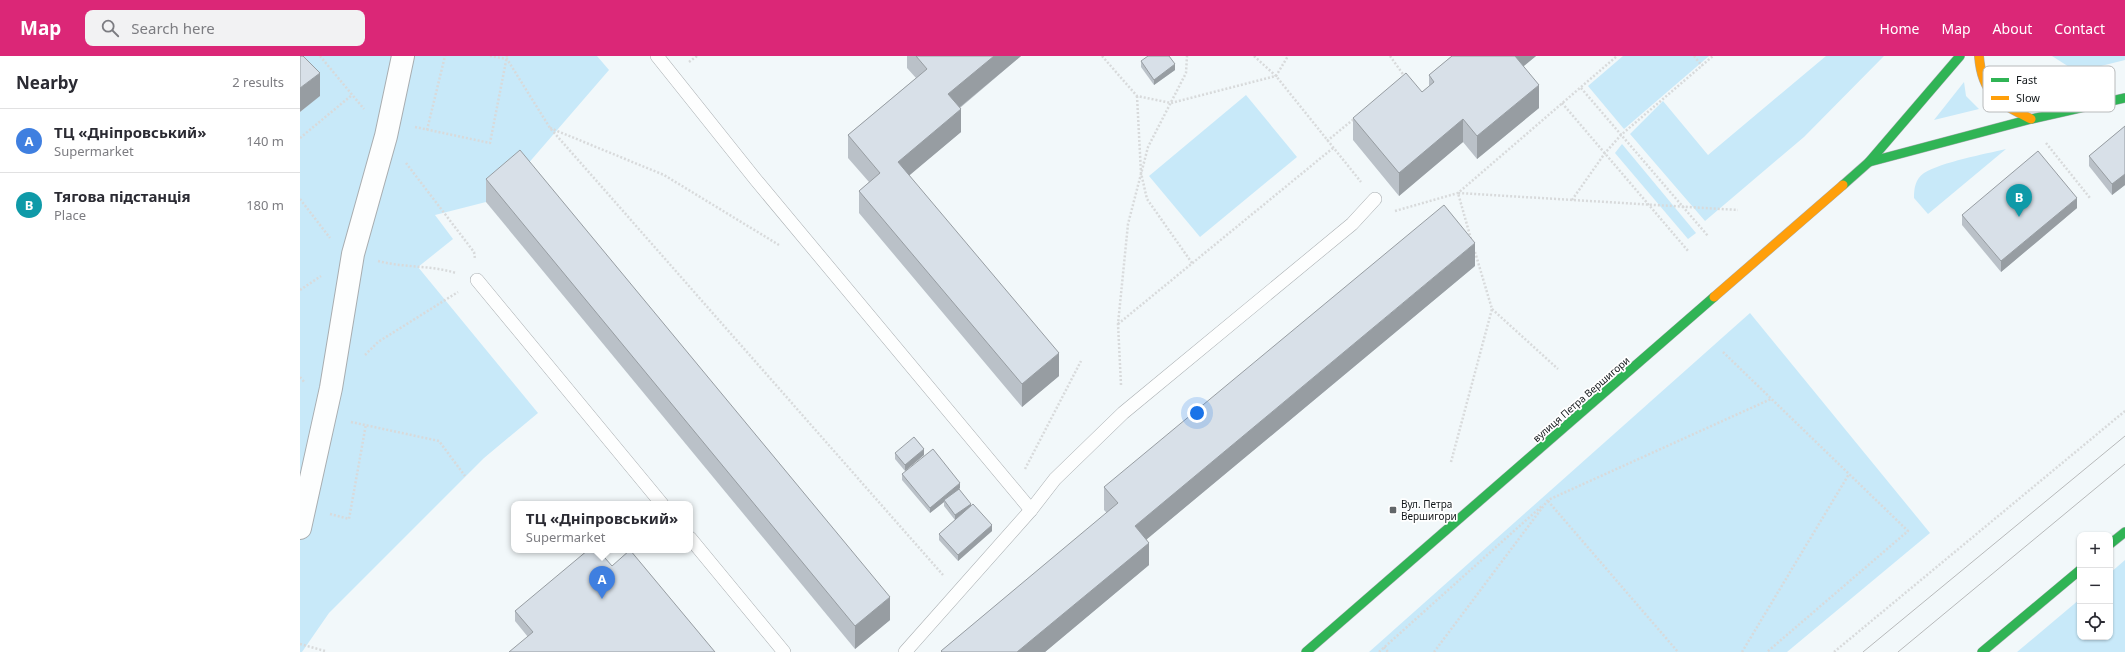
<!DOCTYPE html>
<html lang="en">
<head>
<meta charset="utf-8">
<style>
	:root { --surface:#fff; --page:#f2f2f3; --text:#2b2b33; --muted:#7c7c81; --line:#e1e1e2; --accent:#db2777 }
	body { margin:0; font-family:"Noto Sans",sans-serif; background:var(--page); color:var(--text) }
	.controls { position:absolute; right:12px; bottom:12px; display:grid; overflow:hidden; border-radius:8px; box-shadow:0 1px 3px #0004 }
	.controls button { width:36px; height:36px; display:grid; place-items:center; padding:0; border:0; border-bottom:1px solid var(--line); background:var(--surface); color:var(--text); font:20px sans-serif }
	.you { position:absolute; left:897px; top:357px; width:14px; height:14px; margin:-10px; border:3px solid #fff; border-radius:50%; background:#1a73e8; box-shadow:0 0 0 6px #1a73e833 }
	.badge { display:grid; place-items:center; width:26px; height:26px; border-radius:50%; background:var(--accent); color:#fff; font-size:13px; font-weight:700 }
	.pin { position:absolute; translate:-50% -33px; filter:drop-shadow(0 1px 2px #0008) }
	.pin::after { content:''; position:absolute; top:21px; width:14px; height:12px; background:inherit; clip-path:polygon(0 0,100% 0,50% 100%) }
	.popup { position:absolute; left:211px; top:445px; width:182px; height:52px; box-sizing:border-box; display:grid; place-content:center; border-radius:8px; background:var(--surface); filter:drop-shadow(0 1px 3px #0005); font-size:13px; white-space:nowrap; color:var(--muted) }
	.popup b { font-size:15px; color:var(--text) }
	.popup::after { content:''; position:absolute; left:50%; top:100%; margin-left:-8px; border:8px solid transparent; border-top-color:var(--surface) }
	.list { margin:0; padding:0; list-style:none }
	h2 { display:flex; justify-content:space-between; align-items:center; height:52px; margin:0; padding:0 16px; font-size:17px }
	h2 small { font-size:13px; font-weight:400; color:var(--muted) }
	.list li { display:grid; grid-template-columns:26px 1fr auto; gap:12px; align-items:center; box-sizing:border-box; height:64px; padding:0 16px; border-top:1px solid var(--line) }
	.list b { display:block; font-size:15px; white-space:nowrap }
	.list p { margin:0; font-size:13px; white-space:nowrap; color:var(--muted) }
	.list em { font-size:13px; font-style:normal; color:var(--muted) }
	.icon { flex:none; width:22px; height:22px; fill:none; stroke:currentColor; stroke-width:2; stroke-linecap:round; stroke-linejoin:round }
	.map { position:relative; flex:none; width:1825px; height:596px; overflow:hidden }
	header { display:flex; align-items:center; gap:24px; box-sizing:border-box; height:56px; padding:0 20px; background:var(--accent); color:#fff }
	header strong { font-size:19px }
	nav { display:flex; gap:22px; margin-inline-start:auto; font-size:14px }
	.search { width:280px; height:36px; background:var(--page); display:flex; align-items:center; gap:10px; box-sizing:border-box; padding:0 14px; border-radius:8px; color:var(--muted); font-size:15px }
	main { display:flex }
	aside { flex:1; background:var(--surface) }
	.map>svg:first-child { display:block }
	.green { fill:#c8e9f9 }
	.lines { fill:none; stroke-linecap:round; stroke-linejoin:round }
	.lane-casing { stroke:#a8adb0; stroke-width:14 }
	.street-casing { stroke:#a8adb0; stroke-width:24 }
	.fast-casing { stroke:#a8adb0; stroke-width:10 }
	.slow-casing { stroke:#a8adb0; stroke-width:10 }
	.path { stroke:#d8dadb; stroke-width:2.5; stroke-dasharray:2 2; stroke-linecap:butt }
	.lane { stroke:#fdfefe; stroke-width:13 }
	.street { stroke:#fdfefe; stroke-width:22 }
	.fast { stroke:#30b455; stroke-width:9 }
	.slow { stroke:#ff9f0a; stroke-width:9 }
	.tram { stroke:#b7b9ba; stroke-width:1 }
	.wall { fill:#bac1c8 }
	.shaded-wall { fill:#979da2 }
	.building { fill:#d8e0e8; stroke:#979da2 }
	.poi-dot { fill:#616669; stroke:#fff; stroke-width:1.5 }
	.labels { text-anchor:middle; stroke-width:3.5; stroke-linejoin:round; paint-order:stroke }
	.street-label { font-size:10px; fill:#13181b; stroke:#fff }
	.poi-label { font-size:10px; fill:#13181b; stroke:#fff; text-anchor:start }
	.key { fill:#fff; stroke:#b8babb; stroke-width:1 }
	.key-label { font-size:11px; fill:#13181b }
</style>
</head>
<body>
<header>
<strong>Map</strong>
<div class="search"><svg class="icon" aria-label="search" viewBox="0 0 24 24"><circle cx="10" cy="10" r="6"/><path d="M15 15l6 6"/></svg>Search here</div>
<nav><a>Home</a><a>Map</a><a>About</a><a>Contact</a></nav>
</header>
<main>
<aside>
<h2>Nearby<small>2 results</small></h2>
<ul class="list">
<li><span class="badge" style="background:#3f7fe0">A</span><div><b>ТЦ «Дніпровський»</b><p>Supermarket</p></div><em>140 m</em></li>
<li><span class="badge" style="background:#0f9aa8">B</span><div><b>Тягова пiдстанцiя</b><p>Place</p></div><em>180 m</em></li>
</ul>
</aside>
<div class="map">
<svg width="1825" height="596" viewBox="0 0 1825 596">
	<rect width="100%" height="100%" fill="#f2f8fa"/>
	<g class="green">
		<polygon points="0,0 297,0 309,14 220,117 186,146 135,159 153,183 118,211 238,357 184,402 29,557 2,596 0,596 0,56 19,40"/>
		<polygon points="1323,0 1409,0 1324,73 1288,30"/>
		<polygon points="1526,0 1584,0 1504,81 1405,165 1330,78 1363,45 1408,99"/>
		<polygon points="1752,0 1825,0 1825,4 1777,16"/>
		<polygon points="1664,26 1666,40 1679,53 1634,64"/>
		<polygon points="946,39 997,101 900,181 849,120"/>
		<polygon points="1322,88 1396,177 1388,183 1315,97"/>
		<path d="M1706,93L1628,158L1614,142C1614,133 1615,123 1624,117C1642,106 1685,98 1706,93Z"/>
		<polygon points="1450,257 1630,477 1487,596 1069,596"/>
		<polygon points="1825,504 1825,596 1717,596 1780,543 1780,581 1810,581 1810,517"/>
	</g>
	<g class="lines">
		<g class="lane-casing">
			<g id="lane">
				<polyline points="357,0 456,124 731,454"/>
				<polyline points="177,224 362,448"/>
				<polyline points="390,482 484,596"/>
				<polyline points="605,596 731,454 755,423 823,357 1052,168 1075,143"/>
			</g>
		</g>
		<g class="street-casing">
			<polyline id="street" points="0,472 31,332 53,198 86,80 103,0"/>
		</g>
		<g class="fast-casing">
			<g id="fast">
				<polyline points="1569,106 1731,63 1825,42"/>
				<polyline points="1543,129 1569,106 1660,0"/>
				<polyline points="1810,488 1825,476"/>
				<polyline points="1006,596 1414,241"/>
				<polyline points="1682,596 1780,514"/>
			</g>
		</g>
		<g class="slow-casing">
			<g id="slow">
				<path d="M1679,0C1682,39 1699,47 1731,63"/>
				<polyline points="1414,241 1543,129"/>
			</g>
		</g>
		<g class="path">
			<polyline points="20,0 64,53"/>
			<polyline points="190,0 207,3 250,72 643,519"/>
			<polyline points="802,0 837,40 871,47 976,20 988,0"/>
			<polyline points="954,0 976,20 1061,126"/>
			<polyline points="1090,0 1105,21"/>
			<polyline points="1394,0 1402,10"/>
			<polyline points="389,6 397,0"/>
			<polyline points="1281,32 1408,180"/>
			<polyline points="837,40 841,117 847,143 892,207"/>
			<polyline points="1262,47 1389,196"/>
			<polyline points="115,71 190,87 207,0"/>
			<polyline points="250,72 364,119 479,189"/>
			<polyline points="127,74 145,0"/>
			<polyline points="0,82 52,39"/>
			<polyline points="1027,85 1055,62"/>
			<polyline points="1746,87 1790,142"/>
			<polyline points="106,107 174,196 175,203"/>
			<polyline points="0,143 30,182"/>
			<polyline points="1272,144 1305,97 1321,79 1413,0"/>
			<polyline points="1095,155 1158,137 1317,0"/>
			<polyline points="1171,183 1158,137 1438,154"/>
			<path d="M78,205C105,212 130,209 156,217"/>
			<polyline points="0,234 21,220"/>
			<polyline points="1192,253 1258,313"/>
			<polyline points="818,268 1033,92"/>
			<polyline points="1423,296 1608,475 1467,596"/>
			<polyline points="65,299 78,286 158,236"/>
			<polyline points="0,321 5,327"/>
			<polyline points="821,329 818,268 828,168 848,91 886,17 887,0"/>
			<polyline points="51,366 139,385 165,420"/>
			<polyline points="1151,406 1192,253 1175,196"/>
			<polyline points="725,413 781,305"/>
			<polyline points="1248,445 1378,596"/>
			<polyline points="30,458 49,463 66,368"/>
			<polyline points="0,588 25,595"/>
			<polyline points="1084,591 1088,596"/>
			<polyline points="1079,596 1243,449"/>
			<polyline points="1134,596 1248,444 1471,343"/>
			<polyline points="1442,596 1549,418"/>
			<polyline points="1534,596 1825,355"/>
		</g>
		<use href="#lane" class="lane"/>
		<use href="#street" class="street"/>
		<use href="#fast" class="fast"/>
		<use href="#slow" class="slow"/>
		<g class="tram">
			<polyline points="1563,596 1825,380"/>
			<polyline points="1598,596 1825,408"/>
		</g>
	</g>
	<g class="wall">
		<polygon points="607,0 721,0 660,52 661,76 609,119 759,320 722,351 559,157 559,135 569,126 548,102 548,79 616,22 607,12"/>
		<polygon points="1152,0 1236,0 1223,10 1239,52 1177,103 1163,86 1099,140 1053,84 1053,62 1122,36 1129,30 1129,19"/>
		<polygon points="841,5 875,14 854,29 841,11"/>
		<polygon points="1825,70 1825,129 1812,139 1789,110 1789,100"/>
		<polygon points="186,123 590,564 555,593 186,146"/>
		<polygon points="1777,152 1701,216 1662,169 1662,159"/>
		<polygon points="1175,210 847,483 849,509 745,596 641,596 641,595 807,457 804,454 804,431"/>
		<polygon points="595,397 624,399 605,415 595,403"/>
		<polygon points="602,418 660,432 659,433 671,450 692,475 658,505 639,484 639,478 655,464 644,450 644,446 630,457 602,424"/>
		<polygon points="312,510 228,581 215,565 215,555"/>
	</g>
	<g class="shaded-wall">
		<polygon points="694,0 721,0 648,61 648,38"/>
		<polygon points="1212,0 1236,0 1212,20"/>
		<polygon points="875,8 875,14 854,29 854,24"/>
		<polygon points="20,17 20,40 0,56 0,32"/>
		<polygon points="1239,29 1239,52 1177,103 1177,80"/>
		<polygon points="661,53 661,76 598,129 598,106"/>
		<polygon points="1163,63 1163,86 1099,140 1099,117"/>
		<polygon points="1825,118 1825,129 1812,139 1812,128"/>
		<polygon points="1777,142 1777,152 1701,216 1701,205"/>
		<polygon points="1175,187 1175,210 835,493 835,470"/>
		<polygon points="759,297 759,320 722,351 722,328"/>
		<polygon points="624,393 624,399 605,415 605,409"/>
		<polygon points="660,427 660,432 645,445 644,444 644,446 630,457 630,452"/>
		<polygon points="671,448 671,454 655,465 655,459"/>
		<polygon points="692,469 692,475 658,505 658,499"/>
		<polygon points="849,487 849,509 745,596 717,596"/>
		<polygon points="590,541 590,564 555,593 555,570"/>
	</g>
	<g class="building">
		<polygon points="0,0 3,0 20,17 0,32"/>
		<polygon points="616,0 694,0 648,38 661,53 598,106 759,297 722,328 559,135 580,117 548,79 627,13"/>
		<polygon points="848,0 869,0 875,8 854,24 841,5"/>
		<polygon points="1152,0 1215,0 1239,29 1177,80 1163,63 1099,117 1053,62 1106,17 1122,36 1134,26 1129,19"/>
		<polygon points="1825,70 1825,118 1812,128 1789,100"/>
		<polygon points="220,94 590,541 555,570 186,123"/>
		<polygon points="1738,95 1777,142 1701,205 1662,159"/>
		<polygon points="1144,149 1175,187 835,470 849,487 717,596 642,596 641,595 818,447 804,431"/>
		<polygon points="614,381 624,393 605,409 595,397"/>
		<polygon points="633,393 660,427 630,452 602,418"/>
		<polygon points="659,433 671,448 655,459 644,444"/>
		<polygon points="673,448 692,469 658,499 639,478"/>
		<polygon points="288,494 298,494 312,510 330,494 415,596 209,596 233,576 215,555"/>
	</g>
	<rect class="poi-dot" x="1089" y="450" width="8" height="8" rx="2"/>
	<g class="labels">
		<g class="street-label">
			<text transform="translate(1281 343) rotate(-41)" y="4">вулиця Петра Вершигори</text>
		</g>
		<g class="poi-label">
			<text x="1101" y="452">Вул. Петра<tspan x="1101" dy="12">Вершигори</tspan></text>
		</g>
	</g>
	<rect x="1683" y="10" width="132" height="46" rx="6" class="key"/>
	<rect x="1691" y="22" width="18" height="4" fill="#30b455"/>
	<rect x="1691" y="40" width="18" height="4" fill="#ff9f0a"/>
	<g class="key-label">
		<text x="1716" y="28">Fast</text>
		<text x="1716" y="46">Slow</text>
	</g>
</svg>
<div class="controls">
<button>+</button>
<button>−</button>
<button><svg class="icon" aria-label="locate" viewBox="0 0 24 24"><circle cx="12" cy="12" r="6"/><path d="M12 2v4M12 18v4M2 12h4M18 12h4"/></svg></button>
</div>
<div class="you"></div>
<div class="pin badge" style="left:302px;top:543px;background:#3f7fe0">A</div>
<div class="popup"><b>ТЦ «Дніпровський»</b>Supermarket</div>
<div class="pin badge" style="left:1719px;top:161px;background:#0f9aa8">B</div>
</div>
</main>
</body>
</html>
